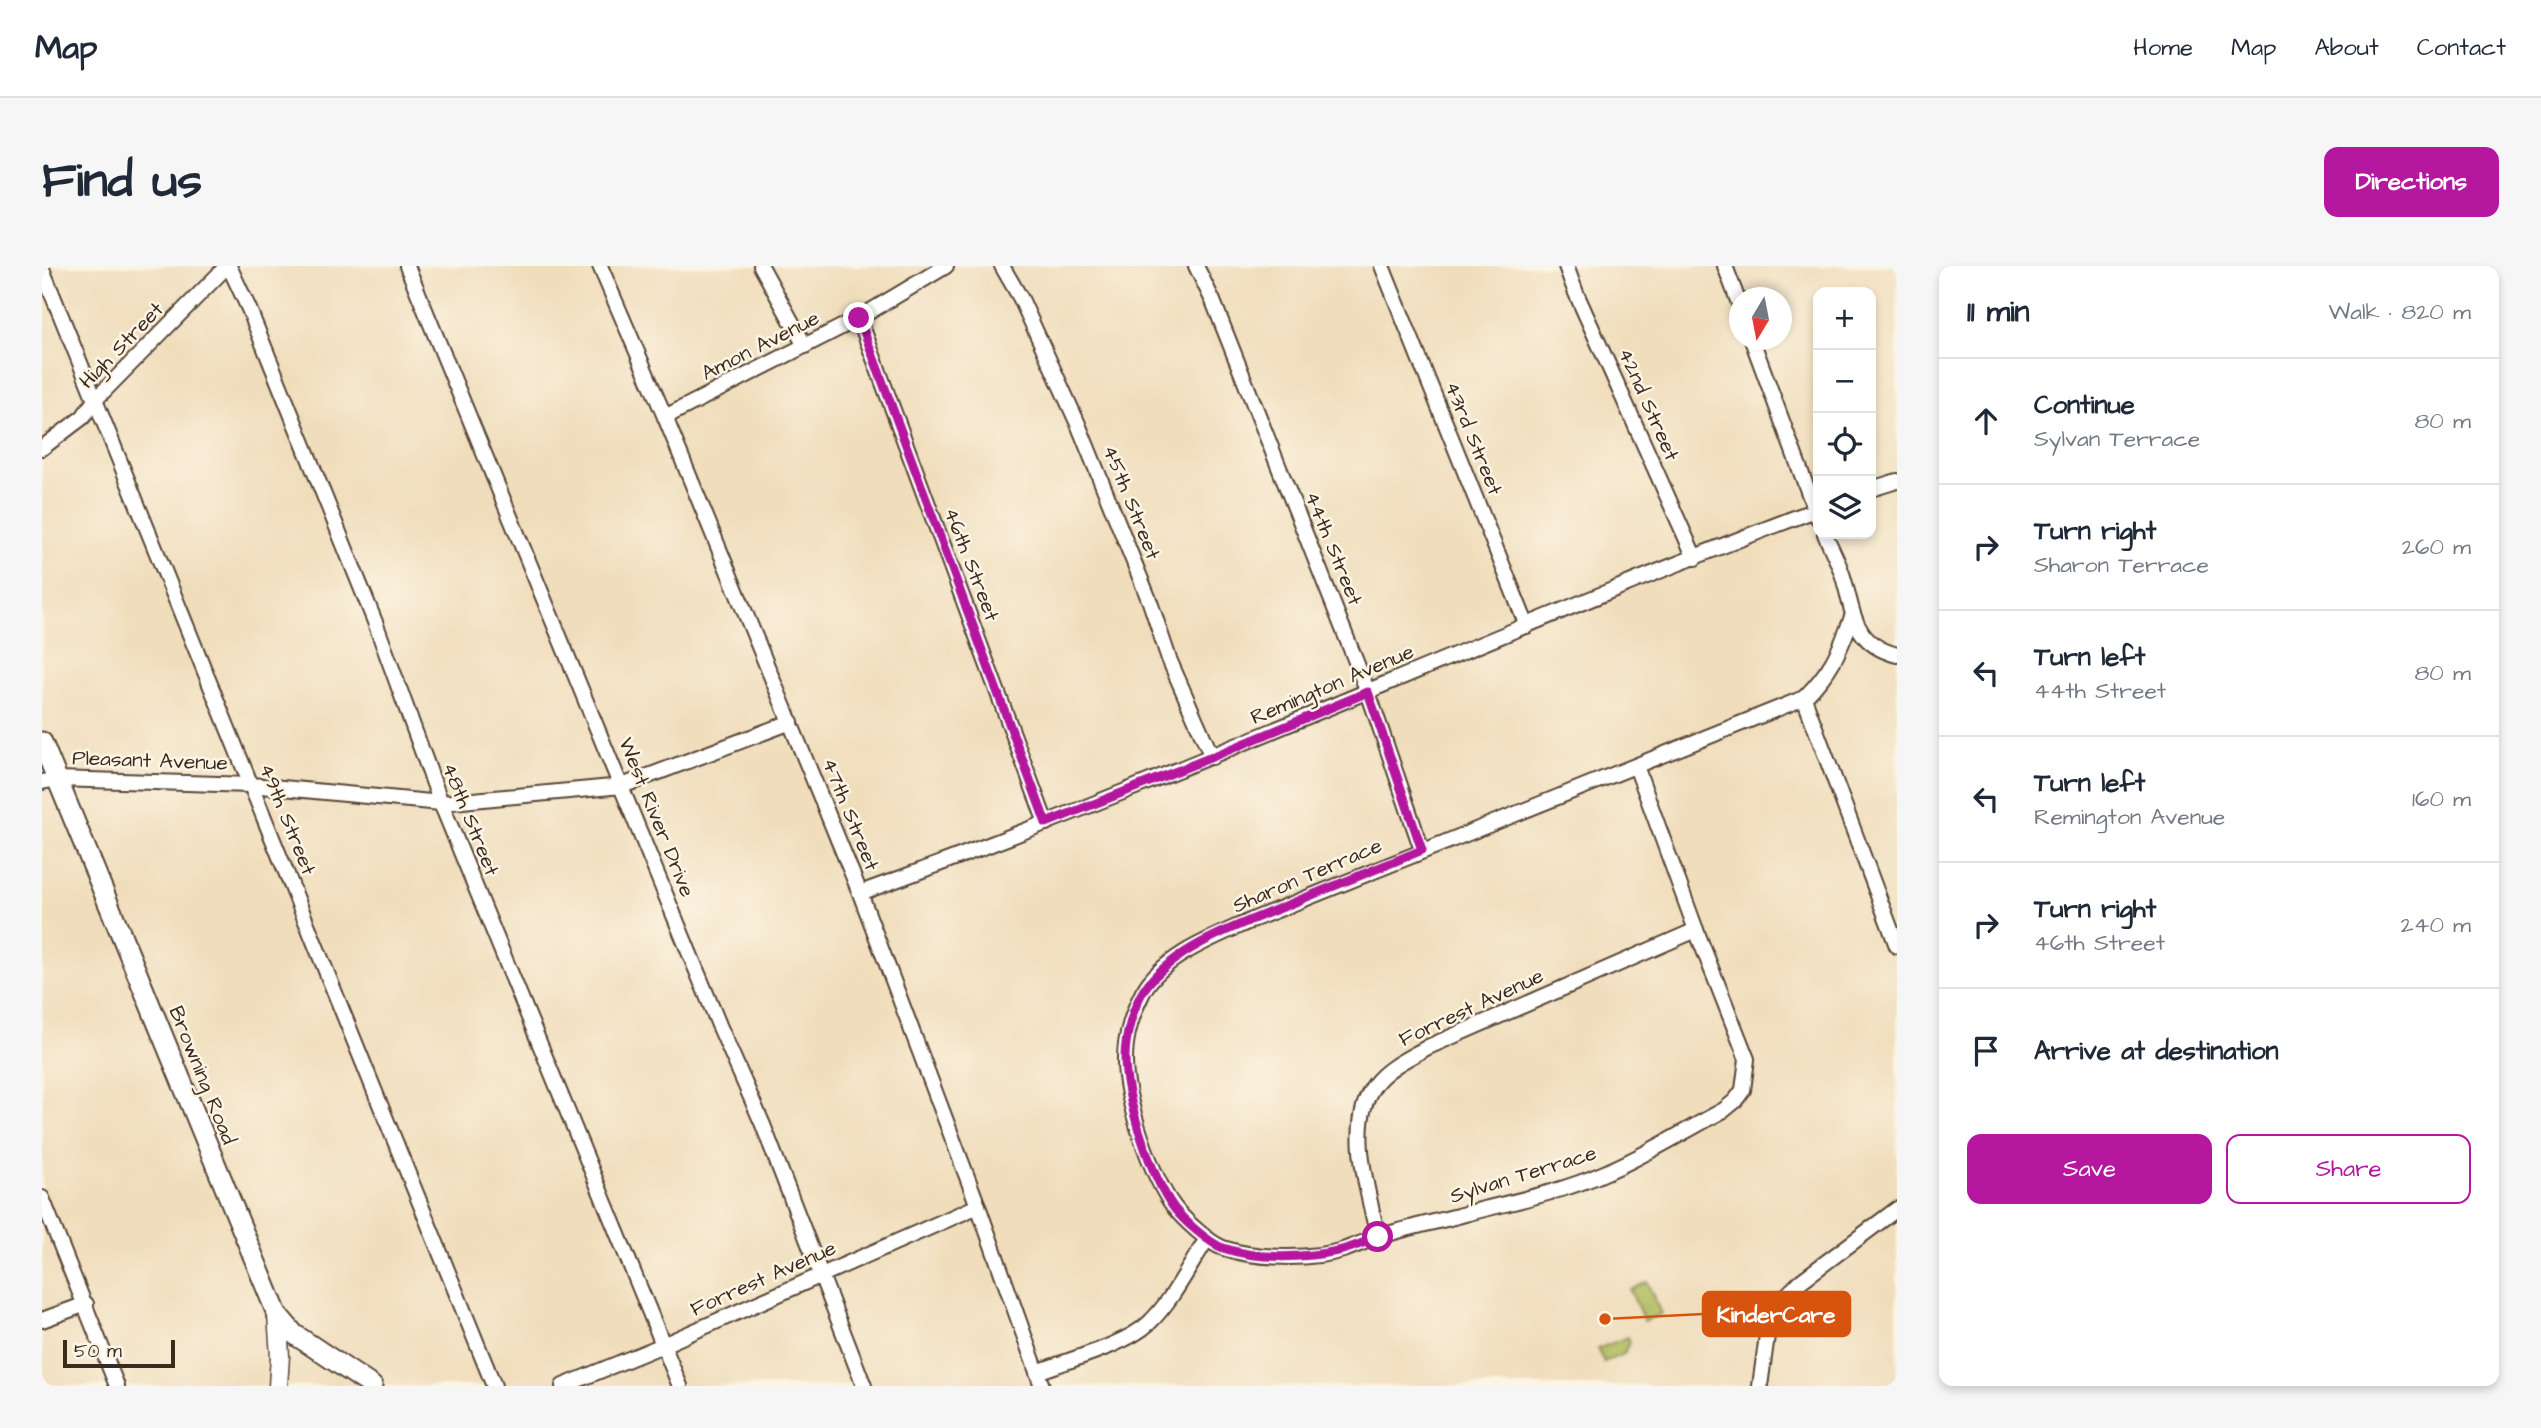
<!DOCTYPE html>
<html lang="en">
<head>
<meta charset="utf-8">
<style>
	:root { --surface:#fff; --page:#f6f6f7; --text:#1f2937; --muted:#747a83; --line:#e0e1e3; --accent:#b5179e }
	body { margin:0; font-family:"Architects Daughter",sans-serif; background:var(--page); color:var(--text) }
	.controls { position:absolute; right:21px; top:21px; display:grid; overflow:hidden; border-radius:14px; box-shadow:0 4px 10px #0003 }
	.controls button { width:63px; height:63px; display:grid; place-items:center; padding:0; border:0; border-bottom:2px solid var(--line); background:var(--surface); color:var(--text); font:35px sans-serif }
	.compass { position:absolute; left:1687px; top:21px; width:63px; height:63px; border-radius:50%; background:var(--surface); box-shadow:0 4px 10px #0003; rotate:190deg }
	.scale { position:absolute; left:21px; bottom:18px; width:112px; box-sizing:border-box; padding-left:7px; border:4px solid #3b2a1e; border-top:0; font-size:19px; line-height:24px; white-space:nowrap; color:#3b2a1e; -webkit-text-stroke:5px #fcf5e5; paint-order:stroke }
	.stop { position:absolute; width:21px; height:21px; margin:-16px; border:5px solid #b5179e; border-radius:50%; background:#fff }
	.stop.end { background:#b5179e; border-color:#fff; box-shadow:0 2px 7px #0008 }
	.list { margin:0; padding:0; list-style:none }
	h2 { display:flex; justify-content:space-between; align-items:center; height:91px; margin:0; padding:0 28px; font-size:30px }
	h2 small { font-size:23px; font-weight:400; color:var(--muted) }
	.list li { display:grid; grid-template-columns:46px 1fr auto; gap:21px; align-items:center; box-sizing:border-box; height:126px; padding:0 28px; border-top:2px solid var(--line) }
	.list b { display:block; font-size:26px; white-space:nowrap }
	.list p { margin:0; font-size:23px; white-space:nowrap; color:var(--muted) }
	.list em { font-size:23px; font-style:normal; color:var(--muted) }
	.actions { display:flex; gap:14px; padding:21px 28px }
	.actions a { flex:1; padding:16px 0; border:2px solid var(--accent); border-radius:14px; text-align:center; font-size:24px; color:var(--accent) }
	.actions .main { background:var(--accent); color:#fff }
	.icon { flex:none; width:38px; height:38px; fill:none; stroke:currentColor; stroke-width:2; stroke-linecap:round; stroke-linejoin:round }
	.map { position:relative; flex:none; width:1855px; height:1120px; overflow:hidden; border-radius:14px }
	header { display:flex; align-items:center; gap:42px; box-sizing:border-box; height:98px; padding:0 35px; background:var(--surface); border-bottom:2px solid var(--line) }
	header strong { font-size:33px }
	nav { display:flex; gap:38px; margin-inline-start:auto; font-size:24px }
	.intro { display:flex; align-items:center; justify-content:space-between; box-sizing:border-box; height:168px; padding:0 42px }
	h1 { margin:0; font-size:49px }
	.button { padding:18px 32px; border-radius:14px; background:var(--accent); color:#fff; font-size:24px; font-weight:700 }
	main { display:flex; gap:42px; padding:0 42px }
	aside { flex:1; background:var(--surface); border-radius:14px; box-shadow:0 4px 10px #0003 }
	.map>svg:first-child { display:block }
	.green { fill:#afbb5d; stroke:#75723e; stroke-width:2 }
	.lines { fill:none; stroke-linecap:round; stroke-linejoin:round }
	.minor-casing { stroke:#564536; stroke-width:18 }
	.tertiary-casing { stroke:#564536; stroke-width:21 }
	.secondary-casing { stroke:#564536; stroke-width:23 }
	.minor { stroke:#fff; stroke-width:14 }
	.tertiary { stroke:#fff; stroke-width:18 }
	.secondary { stroke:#fff; stroke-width:19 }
	.route { stroke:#b5179e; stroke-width:9 }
	.labels { text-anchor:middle; stroke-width:5; stroke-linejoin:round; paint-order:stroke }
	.street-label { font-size:21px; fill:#3b2a1e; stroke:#fcf5e5 }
	.leader { fill:none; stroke:#d7540e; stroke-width:2.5 }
	.callout-dot { fill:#d7540e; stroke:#fcf5e5; stroke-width:2.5 }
	.callout { fill:#d7540e; stroke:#d7540e; stroke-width:2.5 }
	.callout-label { font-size:23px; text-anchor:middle; font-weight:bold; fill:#fff }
</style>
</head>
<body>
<header>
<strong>Map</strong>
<nav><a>Home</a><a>Map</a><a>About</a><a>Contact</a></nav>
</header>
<div class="intro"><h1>Find us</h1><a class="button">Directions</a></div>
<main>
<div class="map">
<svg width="1855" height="1120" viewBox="0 0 1855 1120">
	<rect width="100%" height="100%" fill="#fcf5e5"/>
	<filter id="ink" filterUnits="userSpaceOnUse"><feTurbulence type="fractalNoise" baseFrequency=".0143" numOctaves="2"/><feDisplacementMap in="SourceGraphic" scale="14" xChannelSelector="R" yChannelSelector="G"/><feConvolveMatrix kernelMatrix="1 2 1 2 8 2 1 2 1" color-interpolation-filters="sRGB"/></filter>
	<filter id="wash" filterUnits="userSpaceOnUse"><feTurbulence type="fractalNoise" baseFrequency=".00686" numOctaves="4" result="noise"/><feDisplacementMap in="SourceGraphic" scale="28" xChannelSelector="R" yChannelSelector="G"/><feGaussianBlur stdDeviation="1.57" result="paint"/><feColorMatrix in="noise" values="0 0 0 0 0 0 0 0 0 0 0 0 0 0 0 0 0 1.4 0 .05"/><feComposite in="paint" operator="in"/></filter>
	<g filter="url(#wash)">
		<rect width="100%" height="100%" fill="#f0ddbb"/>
		<g class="green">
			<polygon points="1605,1016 1619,1048 1602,1055 1588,1024"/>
			<polygon points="1586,1071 1587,1076 1582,1088 1562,1096 1555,1083"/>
		</g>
	</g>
	<g filter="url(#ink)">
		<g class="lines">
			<g class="minor-casing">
				<g id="minor">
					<polyline points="187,0 207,43 333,356 399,537 638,1120"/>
					<polyline points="365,0 677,759 721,859 822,1120"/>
					<polyline points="558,0 623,151 818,627 936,940 1000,1120"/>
					<polyline points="719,0 763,80"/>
					<polyline points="960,0 979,33 1036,158 1108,336 1127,393 1170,491"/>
					<polyline points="1154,0 1171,35 1326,426 1380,584"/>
					<polyline points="1340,0 1485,360"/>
					<polyline points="1524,0 1534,27 1653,292"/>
					<polyline points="1683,0 1698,40"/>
					<polyline points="0,3 452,1120"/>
					<polyline points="817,52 1004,557"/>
					<polyline points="1710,74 1776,252"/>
					<polyline points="623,151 817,52 904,0"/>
					<polyline points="0,182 41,151 53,134 185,0"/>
					<polyline points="1829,223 1855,215"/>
					<path d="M1783,268C1789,283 1798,298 1802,314C1812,349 1812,378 1855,389"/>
					<polyline points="1762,432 1855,680"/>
					<path d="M1594,500L1654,664L1705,793L1701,824L1693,835L1682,844C1642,865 1602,891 1560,908C1517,927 1468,936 1423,948C1394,956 1364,962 1336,971C1324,975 1313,980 1301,984C1269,994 1213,993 1181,982C1167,977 1141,953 1132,941C1109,910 1082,831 1083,792C1083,770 1091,745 1101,726C1120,690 1175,670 1210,654L1762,432C1789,405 1797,387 1810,351"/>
					<polyline points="0,516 15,513 209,519 399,537 580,520 749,456"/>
					<path d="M818,627C1142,510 1454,365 1776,243"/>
					<polyline points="0,932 75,1120"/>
					<path d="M1336,971C1327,928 1303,858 1333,818C1346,801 1367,792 1386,781L1654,664"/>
					<polyline points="0,1054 44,1038"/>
					<path d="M995,1106C1026,1094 1084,1079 1107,1057C1131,1034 1147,1000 1165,973"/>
					<polyline points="521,1120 621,1079 936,940"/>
					<polyline points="1718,1120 1726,1062 1738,1036 1759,1015 1855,943"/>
				</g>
			</g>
			<g class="tertiary-casing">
				<polyline id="tertiary" points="235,1048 238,1090 236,1120"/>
			</g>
			<g class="secondary-casing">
				<polyline id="secondary" points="0,476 235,1048 252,1068 330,1120"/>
			</g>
			<use href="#minor" class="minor"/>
			<use href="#tertiary" class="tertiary"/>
			<use href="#secondary" class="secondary"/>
		</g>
	</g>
	<g class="lines" filter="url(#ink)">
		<path class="route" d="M817,52L1004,557L1170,491L1326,426L1380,584C1340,601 1299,617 1258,634C1209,655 1136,677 1103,722C1091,740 1083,771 1083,792C1083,831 1109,911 1132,942C1141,954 1167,977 1181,982C1216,994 1260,992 1296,985C1310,982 1323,976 1336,971"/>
	</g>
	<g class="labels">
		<g class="street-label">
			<text transform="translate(79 79) rotate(-46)" y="7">High Street</text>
			<text transform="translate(718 79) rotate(-27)" y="7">Amon Avenue</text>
			<text transform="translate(1607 138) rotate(66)" y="7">42nd Street</text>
			<text transform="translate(1432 172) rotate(68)" y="7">43rd Street</text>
			<text transform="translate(1090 236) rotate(68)" y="7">45th Street</text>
			<text transform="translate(1292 282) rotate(68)" y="7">44th Street</text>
			<text transform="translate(930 298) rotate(69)" y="7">46th Street</text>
			<text transform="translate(1290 418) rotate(-23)" y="7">Remington Avenue</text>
			<text transform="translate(108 494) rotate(2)" y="7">Pleasant Avenue</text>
			<text transform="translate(809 548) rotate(68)" y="7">47th Street</text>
			<text transform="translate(615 551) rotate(68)" y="7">West River Drive</text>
			<text transform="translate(246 553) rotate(68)" y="7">49th Street</text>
			<text transform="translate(429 553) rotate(68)" y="7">48th Street</text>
			<text transform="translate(1265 609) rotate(-23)" y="7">Sharon Terrace</text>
			<text transform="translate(1429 741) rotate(-25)" y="7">Forrest Avenue</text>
			<text transform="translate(161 809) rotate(68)" y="7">Browning Road</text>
			<text transform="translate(1481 908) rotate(-17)" y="7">Sylvan Terrace</text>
			<text transform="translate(721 1012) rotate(-24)" y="7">Forrest Avenue</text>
		</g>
	</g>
	<path class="leader" d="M1563 1053L1661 1048"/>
	<circle class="callout-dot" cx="1563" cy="1053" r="7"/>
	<rect class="callout" x="1661" y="1026" width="147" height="44" rx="7"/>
	<g class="callout-label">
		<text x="1734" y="1056">KinderCare</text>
	</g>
</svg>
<div class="controls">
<button>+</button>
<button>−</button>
<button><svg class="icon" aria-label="locate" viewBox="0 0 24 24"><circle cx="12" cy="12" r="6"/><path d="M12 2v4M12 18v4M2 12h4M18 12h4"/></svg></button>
<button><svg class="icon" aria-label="layers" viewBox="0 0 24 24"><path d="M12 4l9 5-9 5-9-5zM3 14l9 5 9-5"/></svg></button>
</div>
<svg class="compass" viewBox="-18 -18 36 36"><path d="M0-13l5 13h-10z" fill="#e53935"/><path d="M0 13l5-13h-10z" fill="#747a83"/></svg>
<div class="scale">50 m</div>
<div class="stop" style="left:1336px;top:971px"></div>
<div class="stop end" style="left:817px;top:52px"></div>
</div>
<aside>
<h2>11 min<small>Walk · 820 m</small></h2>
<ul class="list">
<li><svg class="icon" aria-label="ahead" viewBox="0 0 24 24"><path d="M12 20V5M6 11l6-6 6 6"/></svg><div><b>Continue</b><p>Sylvan Terrace</p></div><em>80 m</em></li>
<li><svg class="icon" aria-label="right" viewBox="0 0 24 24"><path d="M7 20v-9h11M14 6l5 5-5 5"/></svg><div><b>Turn right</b><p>Sharon Terrace</p></div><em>260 m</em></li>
<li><svg class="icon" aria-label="left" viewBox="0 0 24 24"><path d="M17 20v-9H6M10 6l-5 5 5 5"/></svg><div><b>Turn left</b><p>44th Street</p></div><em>80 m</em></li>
<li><svg class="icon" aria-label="left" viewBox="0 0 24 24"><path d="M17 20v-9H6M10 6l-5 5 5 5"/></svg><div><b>Turn left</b><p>Remington Avenue</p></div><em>160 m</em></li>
<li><svg class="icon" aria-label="right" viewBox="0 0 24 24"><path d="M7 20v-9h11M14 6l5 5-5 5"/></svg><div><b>Turn right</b><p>46th Street</p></div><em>240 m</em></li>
<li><svg class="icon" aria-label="arrive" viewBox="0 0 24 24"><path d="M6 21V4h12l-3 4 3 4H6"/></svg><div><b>Arrive at destination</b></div></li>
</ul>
<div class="actions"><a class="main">Save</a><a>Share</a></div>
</aside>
</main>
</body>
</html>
